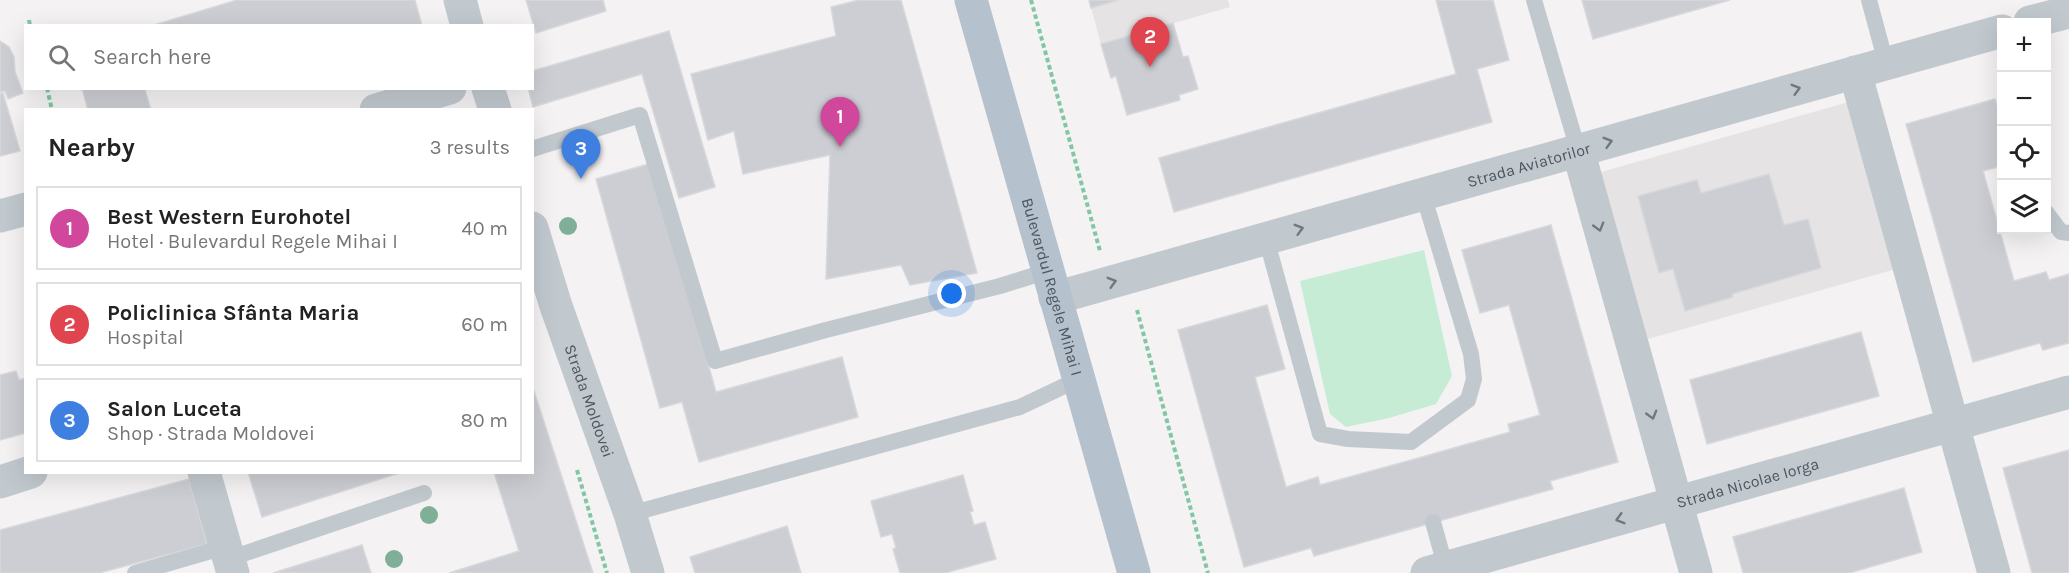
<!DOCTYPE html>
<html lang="en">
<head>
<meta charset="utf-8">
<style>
	:root { --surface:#fff; --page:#f6f6f6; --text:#222; --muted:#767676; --line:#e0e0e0; --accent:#db2777 }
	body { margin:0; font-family:Karla,sans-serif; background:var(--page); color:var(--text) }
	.controls { position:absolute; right:18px; top:18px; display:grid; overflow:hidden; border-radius:0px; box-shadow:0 6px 24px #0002 }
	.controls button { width:54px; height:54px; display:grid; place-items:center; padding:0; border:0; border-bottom:2px solid var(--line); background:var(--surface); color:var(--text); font:30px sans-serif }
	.you { position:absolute; left:952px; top:294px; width:21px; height:21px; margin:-15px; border:4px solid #fff; border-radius:50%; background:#1a73e8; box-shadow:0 0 0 9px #1a73e833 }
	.badge { display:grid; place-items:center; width:39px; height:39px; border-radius:50%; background:var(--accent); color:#fff; font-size:20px; font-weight:700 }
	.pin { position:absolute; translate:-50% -50px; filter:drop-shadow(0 2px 3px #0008) }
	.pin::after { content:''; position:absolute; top:32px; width:21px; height:18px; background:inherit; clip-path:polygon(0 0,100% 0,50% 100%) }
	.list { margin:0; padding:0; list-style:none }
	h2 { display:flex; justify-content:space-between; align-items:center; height:78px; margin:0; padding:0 24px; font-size:26px }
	h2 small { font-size:20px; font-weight:400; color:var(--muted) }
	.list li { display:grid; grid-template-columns:39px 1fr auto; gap:18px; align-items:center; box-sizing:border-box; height:84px; margin:0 12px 12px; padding:0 12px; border:2px solid var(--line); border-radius:0px }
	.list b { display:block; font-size:22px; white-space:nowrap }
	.list p { margin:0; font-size:20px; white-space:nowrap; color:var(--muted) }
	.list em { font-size:20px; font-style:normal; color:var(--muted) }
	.icon { flex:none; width:33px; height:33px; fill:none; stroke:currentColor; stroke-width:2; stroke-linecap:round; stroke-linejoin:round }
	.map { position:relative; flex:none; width:2069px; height:573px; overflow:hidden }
	.search { position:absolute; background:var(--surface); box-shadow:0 6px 24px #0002; left:24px; top:24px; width:510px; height:66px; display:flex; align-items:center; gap:15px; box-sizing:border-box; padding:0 21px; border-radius:0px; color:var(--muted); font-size:22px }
	.panel { position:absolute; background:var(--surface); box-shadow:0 6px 24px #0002; left:24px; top:108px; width:510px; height:366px; border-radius:0px }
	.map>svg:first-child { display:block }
	.education { fill:#e5e3e3 }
	.green { fill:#c6ecd6 }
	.building { fill:#ccced4; stroke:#d7d8dc; stroke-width:1.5 }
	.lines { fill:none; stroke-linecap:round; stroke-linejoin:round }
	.path { stroke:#81c7a6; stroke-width:4; stroke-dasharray:4.5 3; stroke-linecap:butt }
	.lane { stroke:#c1c9cf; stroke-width:16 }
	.street { stroke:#c1c9cf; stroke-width:33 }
	.primary { stroke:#b5c1cd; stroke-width:33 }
	.tree { fill:#80af98 }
	.oneway { stroke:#6e7880 }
	.labels { text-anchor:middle; stroke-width:4.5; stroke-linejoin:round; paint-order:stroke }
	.street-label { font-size:16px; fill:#4b555e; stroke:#fff }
</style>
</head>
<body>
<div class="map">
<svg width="2069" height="573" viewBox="0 0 2069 573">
	<rect width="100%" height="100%" fill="#f4f2f2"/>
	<g class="education">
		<polygon points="1089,0 1228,0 1230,7 1101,44"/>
		<polygon points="1849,102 1896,269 1648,339 1601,172"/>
	</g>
	<polygon class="green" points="1424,250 1452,376 1436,404 1389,418 1346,427 1330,414 1300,281"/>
	<g class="building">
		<polygon points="237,0 415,0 422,26 151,26"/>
		<polygon points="526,0 603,0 606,11 536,33"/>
		<polygon points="859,0 901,0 977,273 910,285 901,265 826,279 830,155 743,174 734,131 708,140 691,74 836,36 831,7"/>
		<polygon points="1089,0 1119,0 1091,8"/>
		<polygon points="1436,0 1493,0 1509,60 1477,69 1492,122 1174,212 1159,158 1456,74"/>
		<polygon points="1582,0 1730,0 1593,39"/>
		<polygon points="1173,23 1183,57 1188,56 1198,89 1179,95 1180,100 1127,115 1116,76 1111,78 1101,44"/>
		<polygon points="669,31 715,187 679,198 642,74 533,107 528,88 532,88 532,71"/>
		<polygon points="0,41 9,47 14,57 15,72 23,93 8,99 5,91 0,92"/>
		<polygon points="82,88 151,88 145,90 151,110 88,110"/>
		<polygon points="3,93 20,151 0,156 0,94"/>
		<polygon points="1995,99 2002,121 2002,166 1983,171 2014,281 2046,272 2049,280 2069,274 2069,343 2043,350 2040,343 1973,362 1906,124"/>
		<polygon points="652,163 716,392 842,357 858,417 699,462 682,402 660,408 596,179"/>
		<polygon points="1769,174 1784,225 1808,219 1821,268 1732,294 1733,297 1685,311 1673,269 1659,273 1638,196 1697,180 1701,193"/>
		<polygon points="1551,225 1618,462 1550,481 1553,489 1314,556 1311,548 1244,567 1178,330 1267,305 1285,369 1255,377 1286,487 1318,477 1320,485 1415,459 1510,432 1508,424 1540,415 1509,305 1480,313 1462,250"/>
		<polygon points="1861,332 1879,396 1707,444 1690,380"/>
		<polygon points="16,371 19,380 26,378 26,433 0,440 0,375"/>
		<polygon points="532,385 593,573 449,573 519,551 494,472 532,472"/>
		<polygon points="2069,450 2069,573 2032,573 2003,468"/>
		<polygon points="248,472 402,472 262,517"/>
		<polygon points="963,475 973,511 970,512 974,525 985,522 996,559 945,573 900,573 893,549 896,548 892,534 881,537 871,501"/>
		<polygon points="189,479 207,544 99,573 0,573 0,530"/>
		<polygon points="1904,488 1922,552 1849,573 1743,573 1733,537"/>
		<polygon points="787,526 801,573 695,573 690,557"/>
		<polygon points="362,545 371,573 273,573"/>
	</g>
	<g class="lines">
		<g class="path">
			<polyline points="1031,0 1100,251"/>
			<polyline points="29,20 30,26"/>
			<polyline points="47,88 52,110"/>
			<polyline points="1137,310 1208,573"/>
			<polyline points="577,470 607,573"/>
		</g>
		<g class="lane">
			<polyline points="1534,0 1578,150"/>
			<polyline points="1869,0 1886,63"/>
			<polyline points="532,149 640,115 715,361 826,330 1000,286 1048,271"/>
			<polyline points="2046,212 2061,232 2069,233"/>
			<polyline points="1266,238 1320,434 1348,439 1411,442 1468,400 1474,379 1471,354 1423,194"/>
			<polyline points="630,514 1020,407 1079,379"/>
			<polyline points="1433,522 1447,572"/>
			<polyline points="228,559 424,493"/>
			<polyline points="135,573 225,547"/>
		</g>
		<g class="street">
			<polyline points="460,0 467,26"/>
			<polyline points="2030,22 2069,12"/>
			<polyline points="1855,72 1994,573"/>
			<polyline points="488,88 495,110"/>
			<polyline points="376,110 450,88"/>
			<polyline points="1578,150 1696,573"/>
			<polyline points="0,216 26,209"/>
			<path id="s1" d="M532,228L556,306L630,514L648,573"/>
			<path id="s2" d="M1055,298L2002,31"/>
			<polyline points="204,472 233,573"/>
			<polyline points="0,482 31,472"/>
			<path id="s3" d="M1427,573L2069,392"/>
		</g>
		<path class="primary" id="s4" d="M971,0L1134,573"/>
	</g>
	<g class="tree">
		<circle cx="568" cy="226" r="9"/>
		<circle cx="429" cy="515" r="9"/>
		<circle cx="394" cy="559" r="9"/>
	</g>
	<defs><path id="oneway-chevron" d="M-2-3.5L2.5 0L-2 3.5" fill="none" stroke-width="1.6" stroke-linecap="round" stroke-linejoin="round" transform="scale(1.5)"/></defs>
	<g class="oneway">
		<use href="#oneway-chevron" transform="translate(1796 89) rotate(-16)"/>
		<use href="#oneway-chevron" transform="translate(1608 142) rotate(-16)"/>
		<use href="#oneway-chevron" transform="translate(1599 227) rotate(74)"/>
		<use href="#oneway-chevron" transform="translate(1299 229) rotate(-16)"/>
		<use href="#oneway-chevron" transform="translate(1112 282) rotate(-16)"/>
		<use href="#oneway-chevron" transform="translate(1652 415) rotate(74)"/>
		<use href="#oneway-chevron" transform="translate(1620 519) rotate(164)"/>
	</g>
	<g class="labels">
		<g class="street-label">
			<text dy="6" stroke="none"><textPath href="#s2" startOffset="492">Strada Aviatorilor</textPath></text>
			<text dy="6" stroke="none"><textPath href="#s4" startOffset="298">Bulevardul Regele Mihai I</textPath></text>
			<text dy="6" stroke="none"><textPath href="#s1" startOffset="182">Strada Moldovei</textPath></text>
			<text dy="6" stroke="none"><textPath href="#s3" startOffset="333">Strada Nicolae Iorga</textPath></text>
		</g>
	</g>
</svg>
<div class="controls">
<button>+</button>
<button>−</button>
<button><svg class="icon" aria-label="locate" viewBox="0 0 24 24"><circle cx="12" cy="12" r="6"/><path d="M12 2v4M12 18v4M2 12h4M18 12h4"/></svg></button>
<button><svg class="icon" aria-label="layers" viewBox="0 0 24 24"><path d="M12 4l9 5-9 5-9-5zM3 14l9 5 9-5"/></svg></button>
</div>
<div class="you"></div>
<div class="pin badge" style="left:840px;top:147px;background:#d1479c">1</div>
<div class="pin badge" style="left:1150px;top:67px;background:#e0444e">2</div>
<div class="pin badge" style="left:581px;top:179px;background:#3f7fe0">3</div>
<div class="search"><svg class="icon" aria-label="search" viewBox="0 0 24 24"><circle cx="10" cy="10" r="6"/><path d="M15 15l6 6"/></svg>Search here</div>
<section class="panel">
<h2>Nearby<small>3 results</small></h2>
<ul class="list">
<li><span class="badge" style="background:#d1479c">1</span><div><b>Best Western Eurohotel</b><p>Hotel · Bulevardul Regele Mihai I</p></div><em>40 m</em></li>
<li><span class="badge" style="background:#e0444e">2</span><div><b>Policlinica Sfânta Maria</b><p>Hospital</p></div><em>60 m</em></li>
<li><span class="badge" style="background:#3f7fe0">3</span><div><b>Salon Luceta</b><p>Shop · Strada Moldovei</p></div><em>80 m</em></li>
</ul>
</section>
</div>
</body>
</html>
